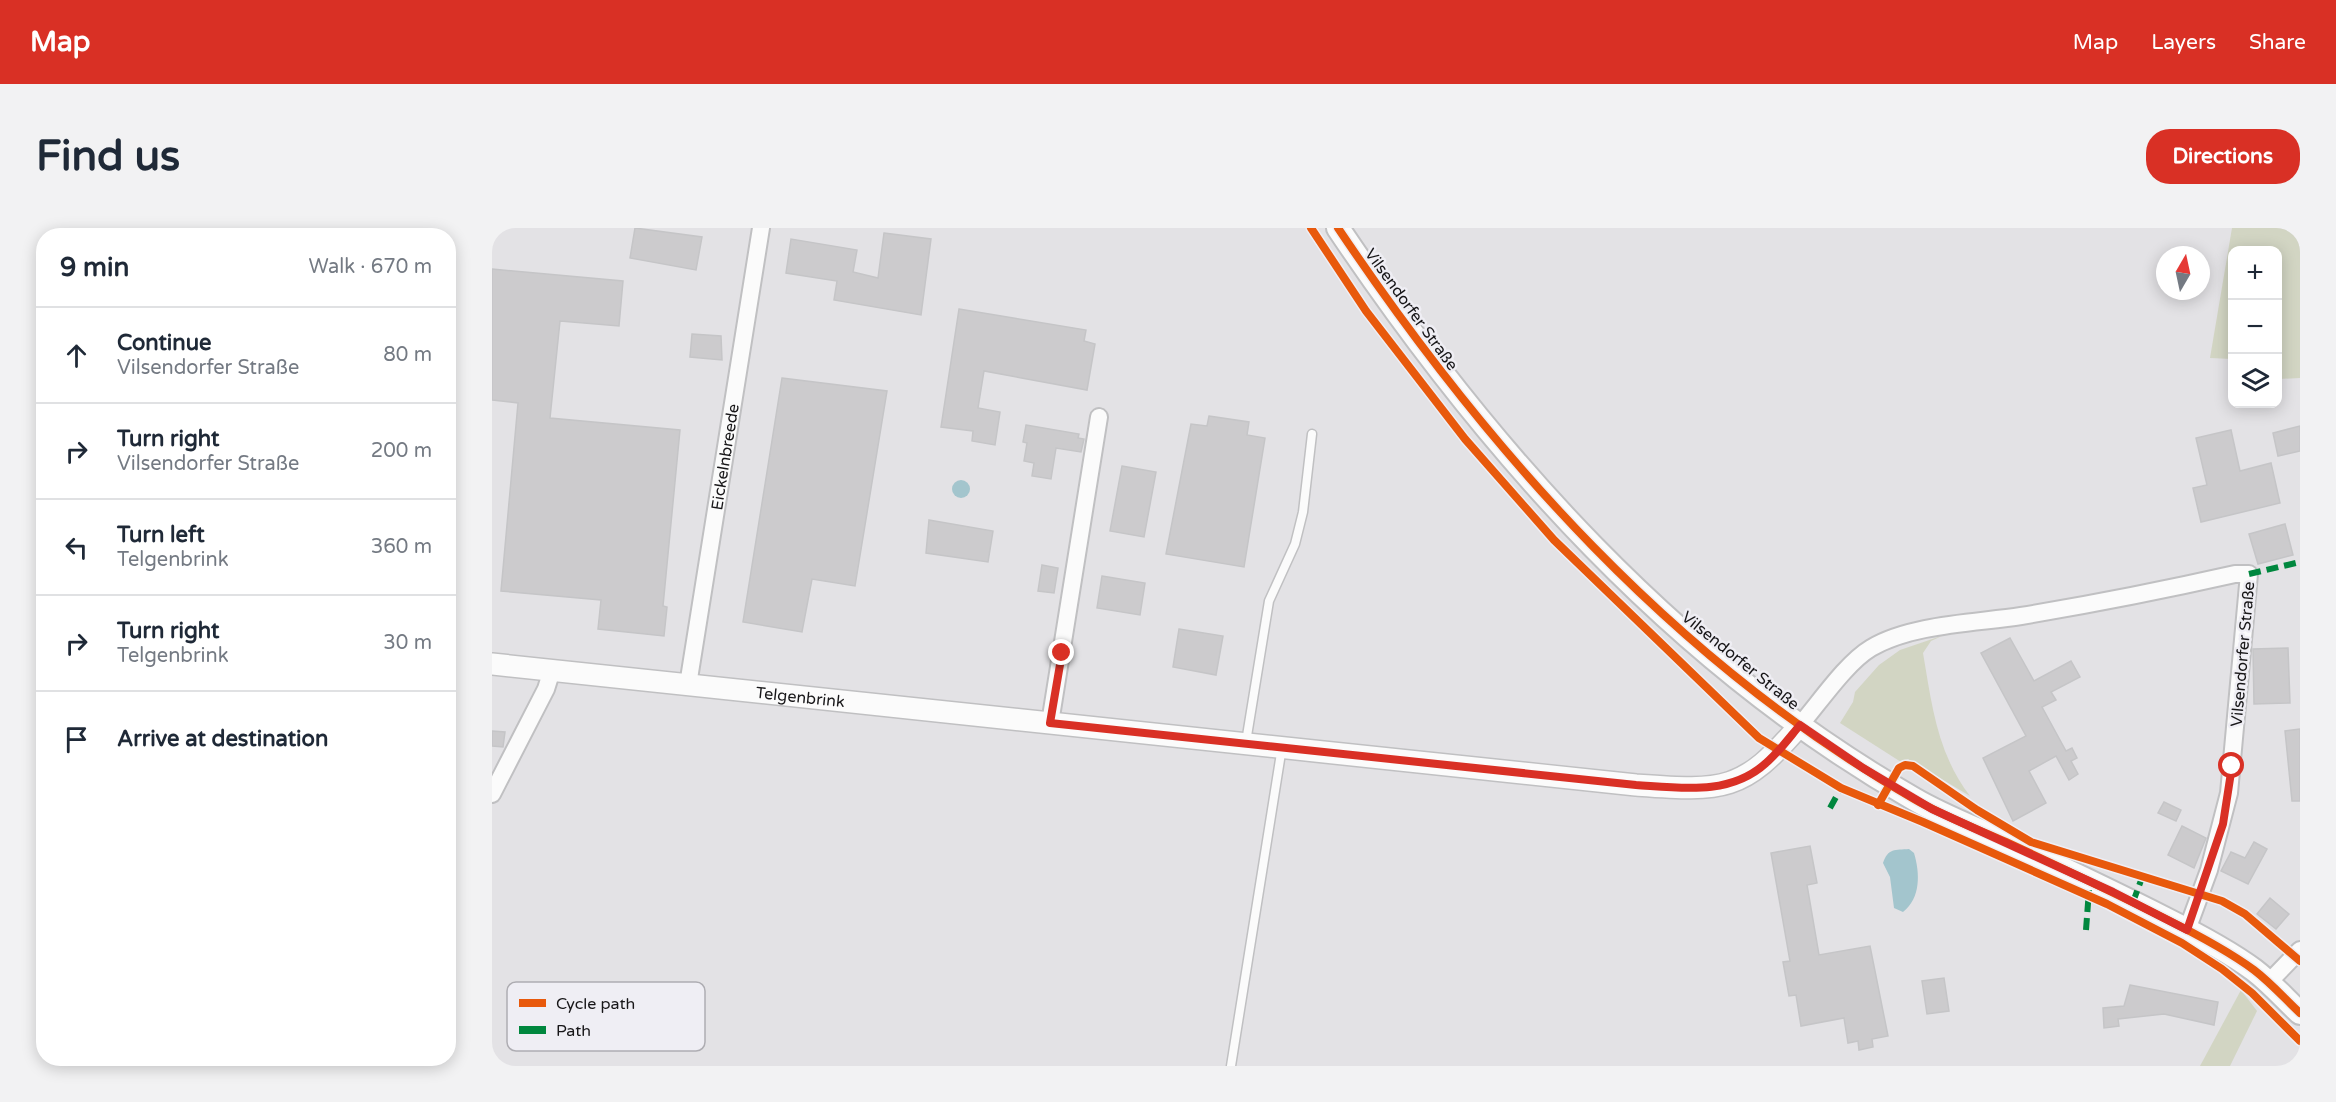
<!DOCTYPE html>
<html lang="en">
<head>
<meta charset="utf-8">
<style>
	:root { --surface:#fff; --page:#f2f2f3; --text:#1f2937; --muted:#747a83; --line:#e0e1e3; --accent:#d93025 }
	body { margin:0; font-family:"Varela Round",sans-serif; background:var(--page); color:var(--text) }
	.controls { position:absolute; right:18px; top:18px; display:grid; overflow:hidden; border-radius:12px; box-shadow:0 3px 15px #0003 }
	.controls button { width:54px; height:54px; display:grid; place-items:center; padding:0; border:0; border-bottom:2px solid var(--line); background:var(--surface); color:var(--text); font:30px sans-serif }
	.compass { position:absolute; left:1664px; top:18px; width:54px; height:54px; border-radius:50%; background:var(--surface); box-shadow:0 3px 15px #0003; rotate:9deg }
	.stop { position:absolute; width:18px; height:18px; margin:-14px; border:4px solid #d93025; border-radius:50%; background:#fff }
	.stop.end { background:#d93025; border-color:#fff; box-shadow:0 2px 6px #0008 }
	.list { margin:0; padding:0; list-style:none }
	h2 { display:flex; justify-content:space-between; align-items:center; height:78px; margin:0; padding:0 24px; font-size:26px }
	h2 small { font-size:20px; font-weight:400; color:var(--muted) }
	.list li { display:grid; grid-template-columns:39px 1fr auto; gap:18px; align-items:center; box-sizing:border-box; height:96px; padding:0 24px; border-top:2px solid var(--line) }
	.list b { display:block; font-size:22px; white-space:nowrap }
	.list p { margin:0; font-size:20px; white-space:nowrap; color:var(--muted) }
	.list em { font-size:20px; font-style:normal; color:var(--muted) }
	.icon { flex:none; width:33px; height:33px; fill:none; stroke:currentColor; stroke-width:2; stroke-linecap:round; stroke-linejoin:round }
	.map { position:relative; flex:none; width:1808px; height:838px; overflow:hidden; border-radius:24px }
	header { display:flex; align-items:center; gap:36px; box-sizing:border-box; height:84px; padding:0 30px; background:var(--accent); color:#fff }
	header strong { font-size:28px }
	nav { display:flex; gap:33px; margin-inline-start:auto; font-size:21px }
	.intro { display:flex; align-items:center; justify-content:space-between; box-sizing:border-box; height:144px; padding:0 36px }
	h1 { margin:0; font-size:42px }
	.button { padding:15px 27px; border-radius:24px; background:var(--accent); color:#fff; font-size:21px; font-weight:700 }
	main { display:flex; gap:36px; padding:0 36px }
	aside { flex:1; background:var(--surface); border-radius:24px; box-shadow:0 3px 15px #0003 }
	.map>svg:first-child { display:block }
	.green { fill:#d2d5c3 }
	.water { fill:#a3c5cd }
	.building { fill:#cccbcd; stroke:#c5c5c7; stroke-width:1.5 }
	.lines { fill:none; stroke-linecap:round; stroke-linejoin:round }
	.service-casing { stroke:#c0c0c2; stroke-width:11 }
	.minor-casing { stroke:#c0c0c2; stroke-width:20 }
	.tertiary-casing { stroke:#c0c0c2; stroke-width:24 }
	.secondary-casing { stroke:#c0c0c2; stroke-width:26 }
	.service { stroke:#fbfbfb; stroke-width:8 }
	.minor { stroke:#fbfbfb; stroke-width:16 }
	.tertiary { stroke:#fbfbfb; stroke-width:21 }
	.secondary { stroke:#fbfbfb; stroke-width:22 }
	.quiet { stroke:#00873e; stroke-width:6; stroke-dasharray:12 6; stroke-linecap:butt }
	.cycleway-casing { stroke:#efeef4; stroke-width:11 }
	.cycleway { stroke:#e8590c; stroke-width:8 }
	.route { stroke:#d93025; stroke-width:8 }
	.labels { text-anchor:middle; stroke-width:5; stroke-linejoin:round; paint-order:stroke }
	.street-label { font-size:16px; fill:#171618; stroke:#efeef4 }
	.key { fill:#efeef4; stroke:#aeadb2; stroke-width:1.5 }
	.key-label { font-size:16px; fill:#171618 }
</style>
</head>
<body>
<header>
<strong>Map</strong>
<nav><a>Map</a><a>Layers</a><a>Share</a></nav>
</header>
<div class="intro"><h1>Find us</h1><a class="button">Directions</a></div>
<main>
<aside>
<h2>9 min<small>Walk · 670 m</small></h2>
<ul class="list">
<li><svg class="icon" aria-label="ahead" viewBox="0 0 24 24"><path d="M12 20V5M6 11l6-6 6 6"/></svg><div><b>Continue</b><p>Vilsendorfer Straße</p></div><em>80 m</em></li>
<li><svg class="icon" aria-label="right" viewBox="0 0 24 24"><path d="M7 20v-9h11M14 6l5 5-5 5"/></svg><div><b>Turn right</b><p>Vilsendorfer Straße</p></div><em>200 m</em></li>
<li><svg class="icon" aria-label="left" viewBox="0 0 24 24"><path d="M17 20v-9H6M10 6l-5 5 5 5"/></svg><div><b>Turn left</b><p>Telgenbrink</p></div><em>360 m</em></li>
<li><svg class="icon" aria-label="right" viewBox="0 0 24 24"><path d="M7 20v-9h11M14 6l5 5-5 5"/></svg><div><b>Turn right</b><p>Telgenbrink</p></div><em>30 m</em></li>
<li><svg class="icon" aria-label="arrive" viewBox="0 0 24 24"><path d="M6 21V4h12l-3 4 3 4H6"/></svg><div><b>Arrive at destination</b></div></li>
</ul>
</aside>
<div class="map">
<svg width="1808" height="838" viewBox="0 0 1808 838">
	<rect width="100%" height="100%" fill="#e3e2e5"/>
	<g class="green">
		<polygon points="1740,0 1808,0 1808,150 1786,151 1786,22 1740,22 1740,131 1718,130"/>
		<path d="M1452,407L1439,413L1431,425C1440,477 1445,525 1478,568L1416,531L1409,534L1348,495L1361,474L1363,464L1387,437L1408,422Z"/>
		<polygon points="1749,762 1765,783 1738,838 1708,838"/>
	</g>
	<g class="water">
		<circle cx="469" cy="261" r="9"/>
		<path d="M1417,621L1422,625C1428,645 1429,670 1411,684L1402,680L1398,649L1391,635C1396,620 1403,622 1417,621Z"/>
	</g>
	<g class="building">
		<polygon points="143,0 210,9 204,42 138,30"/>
		<polygon points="392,5 439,11 429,87 342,72 345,53 294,45 299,11 365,22 361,44 386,50"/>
		<polygon points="0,41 131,53 127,98 68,93 58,190 188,202 171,378 175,379 172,408 106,401 109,372 9,363 26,175 0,172"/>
		<polygon points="467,81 594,102 592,113 603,116 595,162 492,143 486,180 508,184 503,217 480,213 481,203 449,199"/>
		<polygon points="200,106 229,108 230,132 198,129"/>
		<polygon points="290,150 395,163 363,358 320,351 310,404 251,394"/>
		<polygon points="717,188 757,194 755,207 773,210 752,339 674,326 699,196 715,198"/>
		<polygon points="534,197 587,206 586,210 592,211 589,224 564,220 559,251 540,248 542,235 532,233 535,215 531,214"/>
		<polygon points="1808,198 1808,223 1786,228 1781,205"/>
		<polygon points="1739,202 1748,243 1779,235 1788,275 1709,294 1701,260 1715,257 1704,210"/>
		<polygon points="630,238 664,244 652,309 618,303"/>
		<polygon points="437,292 501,303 496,334 434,325"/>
		<polygon points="1793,296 1801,327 1766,336 1757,306"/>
		<polygon points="550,337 566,340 562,365 546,363"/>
		<polygon points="610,348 653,355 648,387 605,380"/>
		<polygon points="687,401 731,408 724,447 681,439"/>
		<polygon points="1518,410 1542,453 1579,433 1588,449 1559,464 1564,472 1550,479 1574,523 1580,520 1585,530 1579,533 1586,546 1577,552 1564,528 1537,543 1554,575 1521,593 1491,530 1534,508 1489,425"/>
		<polygon points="1796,420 1798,475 1762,476 1761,421"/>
		<polygon points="1808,501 1808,573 1800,573 1793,503"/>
		<polygon points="0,503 13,504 11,519 0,518"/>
		<polygon points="1672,574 1689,582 1684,593 1666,585"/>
		<polygon points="1690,598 1714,610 1702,640 1676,627"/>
		<polygon points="1762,614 1775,621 1756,656 1729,643 1739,624 1753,630"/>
		<polygon points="1318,618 1325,655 1315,657 1327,727 1378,718 1396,808 1380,811 1381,819 1367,822 1366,813 1356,815 1352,790 1309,798 1304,767 1297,768 1291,734 1298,733 1279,625"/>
		<polygon points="1778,670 1797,686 1784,701 1765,686"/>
		<polygon points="1452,750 1457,783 1435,786 1430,753"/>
		<polygon points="1638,757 1726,774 1722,797 1672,786 1626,791 1627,798 1612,800 1611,780 1632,778"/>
	</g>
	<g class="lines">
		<g class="service-casing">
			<g id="service">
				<polyline points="754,514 777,373 803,316 811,284 820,206"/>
				<polyline points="739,838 790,519"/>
			</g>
		</g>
		<g class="minor-casing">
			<g id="minor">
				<path id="s1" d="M196,457L269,0"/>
				<polyline points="558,495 607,189"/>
				<path d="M1308,497C1328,474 1354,435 1379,420C1419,396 1484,395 1529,388C1601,376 1672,362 1743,346H1757L1737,565L1717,642L1695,702"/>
				<polyline points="0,566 54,461 60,442"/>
				<polyline points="1777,754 1808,722"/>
			</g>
		</g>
		<g class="tertiary-casing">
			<g id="tertiary">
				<path id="s2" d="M0,436L1144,557C1231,563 1250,565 1308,497"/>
			</g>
		</g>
		<g class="secondary-casing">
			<path id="secondary" d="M846,0C997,225 1184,435 1422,571C1451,588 1483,600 1514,614C1568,639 1621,664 1674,691C1704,706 1735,722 1762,742C1779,755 1793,771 1808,785"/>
		</g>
		<use href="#service" class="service"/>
		<use href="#minor" class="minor"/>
		<use href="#tertiary" class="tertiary"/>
		<use href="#secondary" class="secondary"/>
		<g class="quiet">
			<polyline points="1757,346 1808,334"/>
			<polyline points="1338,580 1349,560"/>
			<polyline points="1641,674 1651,647"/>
			<polyline points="1594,702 1597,662"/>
		</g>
		<g class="cycleway-casing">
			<g id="cycleway">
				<polyline points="819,0 874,83 973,211 1062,312 1267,510 1349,560 1431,594 1615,676 1690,715 1730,741 1760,765 1808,813"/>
				<path d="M846,0C997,225 1184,435 1422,571C1451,588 1483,600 1514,614C1568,639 1621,664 1674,691C1704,706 1735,722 1762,742C1779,755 1793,771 1808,785"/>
				<polyline points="1386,577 1407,540 1413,537 1421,538 1485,582 1539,614 1730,673 1753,686 1808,733"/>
			</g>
		</g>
		<use href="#cycleway" class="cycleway"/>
	</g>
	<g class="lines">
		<path class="route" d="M570,425L558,495L1144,557C1189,560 1238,568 1274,535C1287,524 1297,510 1308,497L1371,540L1440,581L1621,664L1695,702L1731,596L1740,538"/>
	</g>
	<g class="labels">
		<g class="street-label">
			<text transform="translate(920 81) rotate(54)" y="6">Vilsendorfer Straße</text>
			<text dy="6" stroke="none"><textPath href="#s1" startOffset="231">Eickelnbreede</textPath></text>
			<text transform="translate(1750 426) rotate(-85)" y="6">Vilsendorfer Straße</text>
			<text transform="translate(1249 432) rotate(39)" y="6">Vilsendorfer Straße</text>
			<text dy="6" stroke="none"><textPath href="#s2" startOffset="310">Telgenbrink</textPath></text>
		</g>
	</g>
	<rect x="15" y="754" width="198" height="69" rx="9" class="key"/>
	<rect x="27" y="771" width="27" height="8" fill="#e8590c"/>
	<rect x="27" y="798" width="27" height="8" fill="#00873e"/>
	<g class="key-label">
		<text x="64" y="781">Cycle path</text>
		<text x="64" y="808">Path</text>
	</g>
</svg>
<div class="controls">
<button>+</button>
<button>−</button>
<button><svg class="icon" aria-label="layers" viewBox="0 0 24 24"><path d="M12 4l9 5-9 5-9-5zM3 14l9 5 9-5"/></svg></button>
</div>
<svg class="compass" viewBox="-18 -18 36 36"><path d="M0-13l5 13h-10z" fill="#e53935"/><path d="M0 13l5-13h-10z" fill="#747a83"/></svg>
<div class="stop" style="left:1740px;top:538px"></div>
<div class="stop end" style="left:570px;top:425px"></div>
</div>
</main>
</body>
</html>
